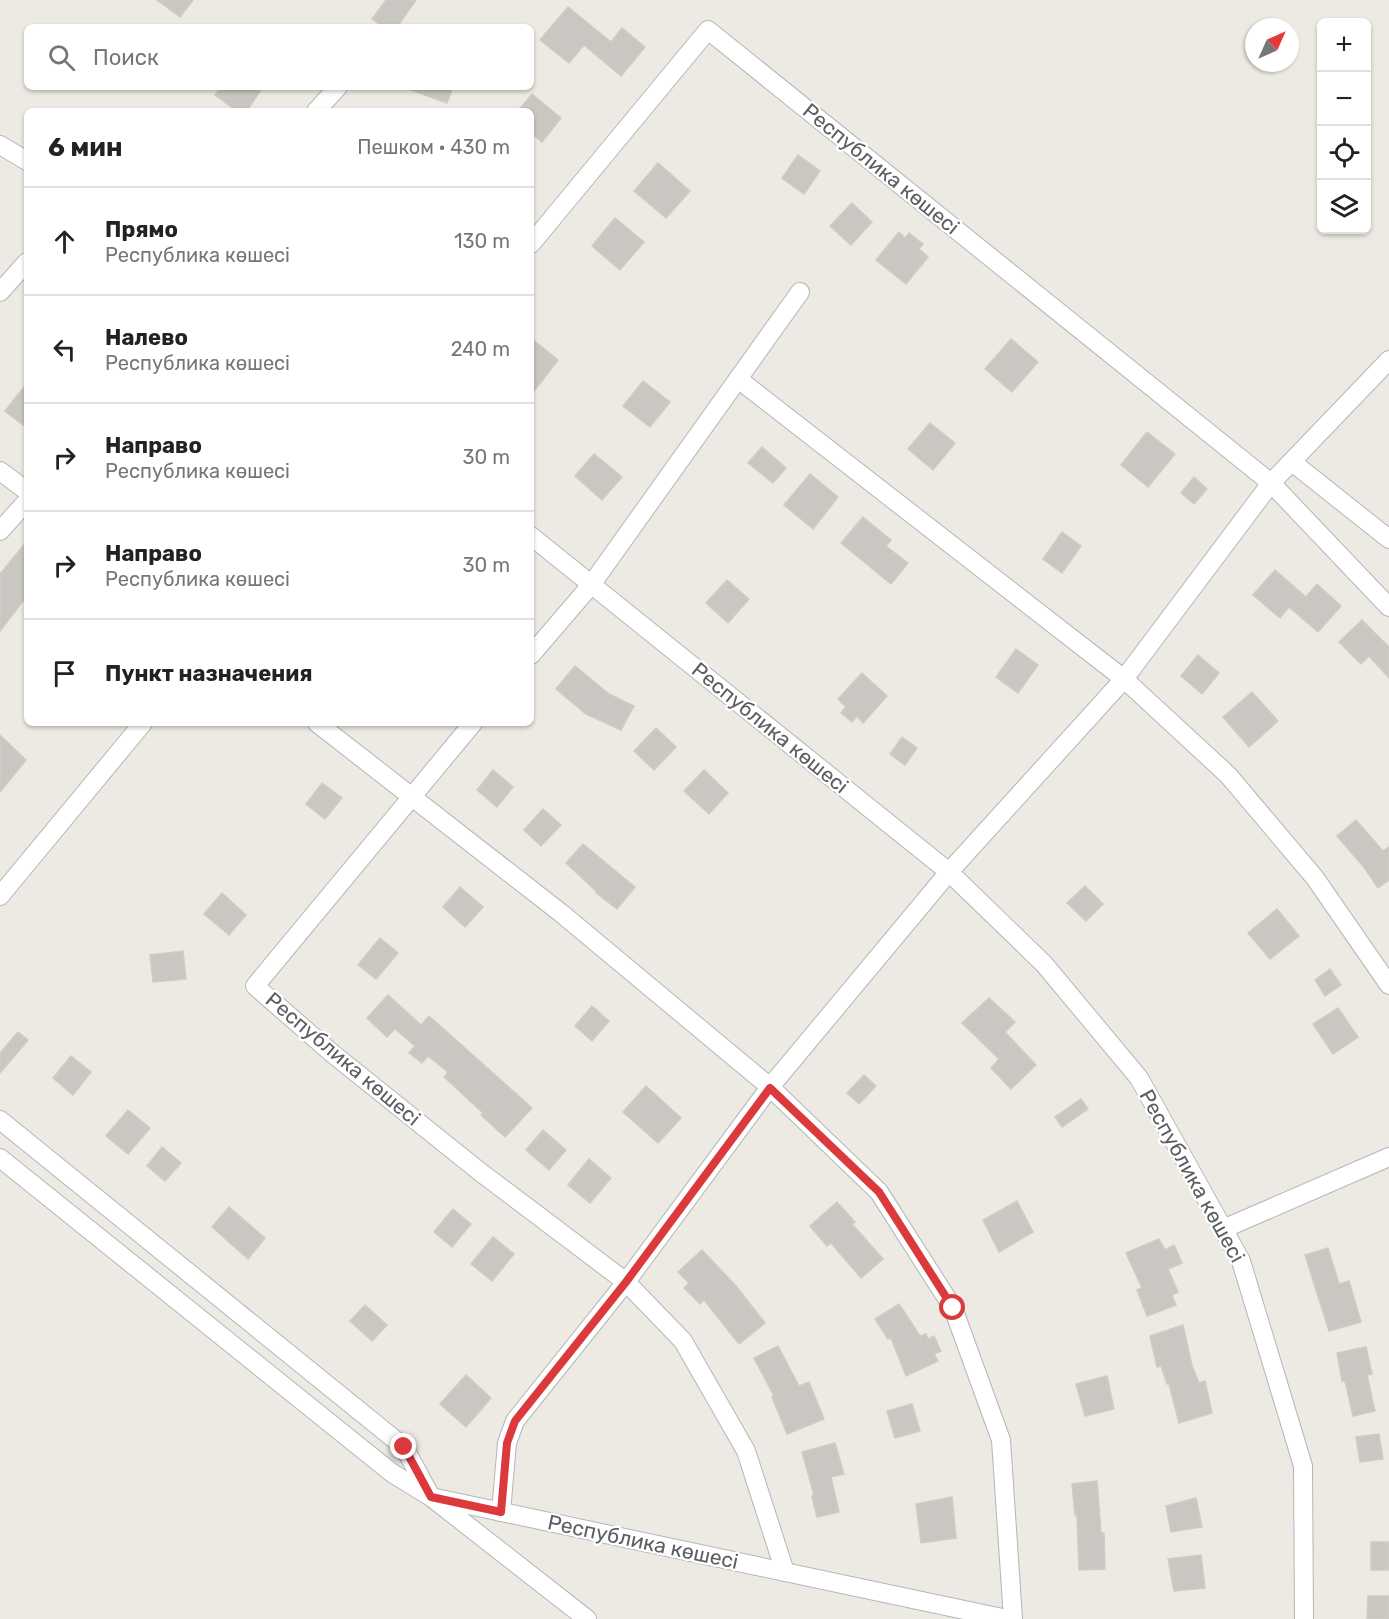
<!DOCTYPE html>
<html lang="ru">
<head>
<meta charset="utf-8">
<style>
	:root { --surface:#fff; --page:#f6f6f6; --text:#222; --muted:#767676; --line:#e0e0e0 }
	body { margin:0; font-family:Rubik,sans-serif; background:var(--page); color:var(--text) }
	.controls { position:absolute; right:18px; top:18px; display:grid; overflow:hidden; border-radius:9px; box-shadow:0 2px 4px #0004 }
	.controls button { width:54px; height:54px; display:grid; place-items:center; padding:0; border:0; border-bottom:2px solid var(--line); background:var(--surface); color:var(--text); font:30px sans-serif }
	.compass { position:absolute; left:1245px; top:18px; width:54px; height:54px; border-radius:50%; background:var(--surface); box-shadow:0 2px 4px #0004; rotate:45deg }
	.stop { position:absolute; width:18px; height:18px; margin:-14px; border:4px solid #dc393c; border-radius:50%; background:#fff }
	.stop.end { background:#dc393c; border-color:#fff; box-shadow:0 2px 6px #0008 }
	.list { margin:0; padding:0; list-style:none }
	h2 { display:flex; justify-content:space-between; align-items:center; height:78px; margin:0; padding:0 24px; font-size:26px }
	h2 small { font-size:20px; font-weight:400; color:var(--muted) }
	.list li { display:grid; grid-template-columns:39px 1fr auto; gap:18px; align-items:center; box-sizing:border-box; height:108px; padding:0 24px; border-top:2px solid var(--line) }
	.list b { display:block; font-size:22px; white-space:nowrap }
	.list p { margin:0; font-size:20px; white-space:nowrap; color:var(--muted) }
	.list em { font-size:20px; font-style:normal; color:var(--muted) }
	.icon { flex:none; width:33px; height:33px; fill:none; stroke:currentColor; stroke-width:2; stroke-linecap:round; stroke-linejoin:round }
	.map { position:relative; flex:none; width:1389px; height:1619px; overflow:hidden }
	.search { position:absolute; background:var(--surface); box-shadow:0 2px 4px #0004; left:24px; top:24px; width:510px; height:66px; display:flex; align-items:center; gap:15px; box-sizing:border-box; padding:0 21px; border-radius:9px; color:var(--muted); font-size:22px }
	.panel { position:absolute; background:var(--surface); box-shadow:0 2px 4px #0004; left:24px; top:108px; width:510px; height:618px; border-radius:9px }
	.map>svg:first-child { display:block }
	.building { fill:#cac7c2; stroke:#d1cbc2; stroke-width:1.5 }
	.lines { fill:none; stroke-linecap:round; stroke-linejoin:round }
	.minor-casing { stroke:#b3b6b9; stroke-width:20 }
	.minor { stroke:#fff; stroke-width:18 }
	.route { stroke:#dc393c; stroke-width:8 }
	.labels { text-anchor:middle; stroke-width:4.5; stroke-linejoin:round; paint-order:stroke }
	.street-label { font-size:21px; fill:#5b5f62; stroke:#fff }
</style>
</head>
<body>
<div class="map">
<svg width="1389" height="1619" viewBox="0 0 1389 1619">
	<rect width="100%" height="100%" fill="#edeae3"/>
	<g class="building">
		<polygon points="157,0 193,0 180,17"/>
		<polygon points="386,0 416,0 397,27 384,27 372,19"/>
		<polygon points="568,7 611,42 622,28 645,47 621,76 584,45 569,63 540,40"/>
		<polygon points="221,87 263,87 247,111 237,111 215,95"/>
		<polygon points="408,87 453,87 447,103 408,89"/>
		<polygon points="532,94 561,118 542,142 531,133 531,111 518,111"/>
		<polygon points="798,155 820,171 804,194 782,178"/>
		<polygon points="658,163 690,191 666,218 634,191"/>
		<polygon points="852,203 872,222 851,245 830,226"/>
		<polygon points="615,218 644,242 620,270 592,246"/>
		<polygon points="899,232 905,238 909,233 923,244 919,249 928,257 906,284 876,260"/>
		<polygon points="531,338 558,360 531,395"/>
		<polygon points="1011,339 1038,362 1012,392 985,369"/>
		<polygon points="643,381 670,402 650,427 623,406"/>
		<polygon points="27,383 27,428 5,411"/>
		<polygon points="930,423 955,443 933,470 908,449"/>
		<polygon points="1147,432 1175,454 1148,487 1121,465"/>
		<polygon points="762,447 786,468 773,483 748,463"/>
		<polygon points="594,454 622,477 602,500 575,476"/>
		<polygon points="810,474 838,497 813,529 784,505"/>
		<polygon points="1194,477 1207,489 1194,504 1181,493"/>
		<polygon points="863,517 891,540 886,546 908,563 891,584 841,543"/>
		<polygon points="1062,532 1081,546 1062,573 1043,559"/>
		<polygon points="27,541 27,596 0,631 0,574"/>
		<polygon points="1275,570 1306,597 1317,584 1341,606 1318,632 1289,607 1280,618 1253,595"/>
		<polygon points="727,580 749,599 728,623 706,603"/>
		<polygon points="1362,620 1389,647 1389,678 1369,656 1361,664 1339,642"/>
		<polygon points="1016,649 1038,665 1018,693 996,677"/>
		<polygon points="1198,655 1219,673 1202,694 1181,676"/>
		<polygon points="575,666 609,694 634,706 621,730 586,714 556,689"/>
		<polygon points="862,673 887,696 863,723 857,716 852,722 841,713 846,707 838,699"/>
		<polygon points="1252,692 1278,721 1249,747 1223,717"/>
		<polygon points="656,728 676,747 654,770 634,751"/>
		<polygon points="0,735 26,760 0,792"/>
		<polygon points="902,737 917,748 905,765 890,754"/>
		<polygon points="493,770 513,787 497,807 477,790"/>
		<polygon points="704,770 728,793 709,814 684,791"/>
		<polygon points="322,783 342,798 325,819 306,804"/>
		<polygon points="543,809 561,825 541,846 524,830"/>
		<polygon points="1356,820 1383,851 1389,847 1389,880 1378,888 1363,866 1337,836"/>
		<polygon points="583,844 635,887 617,909 596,893 597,892 566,863"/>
		<polygon points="1085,886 1103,904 1086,921 1067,903"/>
		<polygon points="460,887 483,907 465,927 443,907"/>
		<polygon points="222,893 246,915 229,935 204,914"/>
		<polygon points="1277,909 1299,936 1270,959 1248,933"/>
		<polygon points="380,938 398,953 376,979 358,965"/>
		<polygon points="183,951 186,979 153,982 150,955"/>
		<polygon points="1330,969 1341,985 1325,996 1315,980"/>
		<polygon points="388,995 421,1025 429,1016 532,1108 505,1137 481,1115 483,1113 444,1077 448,1072 428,1056 422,1063 409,1053 415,1046 395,1029 387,1037 367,1018"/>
		<polygon points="989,998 1015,1022 1005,1032 1036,1065 1011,1089 991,1068 999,1059 962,1023"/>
		<polygon points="592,1006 609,1021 592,1041 575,1026"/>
		<polygon points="1338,1008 1358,1037 1333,1054 1313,1024"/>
		<polygon points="18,1032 28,1040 0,1073 0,1053"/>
		<polygon points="71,1056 91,1072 73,1095 53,1078"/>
		<polygon points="864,1075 876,1086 859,1104 847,1093"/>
		<polygon points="646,1086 681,1118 658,1143 623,1112"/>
		<polygon points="1081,1099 1088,1109 1062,1127 1055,1117"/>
		<polygon points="128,1110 150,1128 128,1154 106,1136"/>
		<polygon points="543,1130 566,1150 549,1170 526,1150"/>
		<polygon points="162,1147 181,1163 165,1181 147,1166"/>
		<polygon points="589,1159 611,1178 590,1203 568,1185"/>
		<polygon points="1017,1201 1033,1232 999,1252 983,1220"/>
		<polygon points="837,1202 855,1222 852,1224 883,1259 861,1278 831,1243 827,1246 810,1226"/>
		<polygon points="229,1207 265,1238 248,1259 212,1227"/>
		<polygon points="453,1209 471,1224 452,1247 434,1232"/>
		<polygon points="493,1237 514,1254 492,1281 471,1264"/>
		<polygon points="1159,1239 1165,1250 1174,1245 1182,1263 1168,1269 1178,1292 1172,1295 1176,1305 1147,1316 1137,1290 1142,1288 1126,1253"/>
		<polygon points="1328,1248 1339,1284 1349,1281 1361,1322 1329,1331 1305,1255"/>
		<polygon points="702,1250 736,1286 765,1323 739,1344 704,1300 700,1304 684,1288 689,1283 678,1272"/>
		<polygon points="899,1304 920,1336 926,1334 928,1339 934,1336 941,1351 934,1354 938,1361 906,1376 891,1338 888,1339 875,1319"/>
		<polygon points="365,1305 387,1325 372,1341 350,1321"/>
		<polygon points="1183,1325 1192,1366 1199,1383 1205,1381 1212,1413 1179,1423 1169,1384 1167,1384 1161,1366 1157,1367 1150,1336"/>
		<polygon points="778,1346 799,1386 809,1382 824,1419 787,1434 772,1397 774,1396 754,1358"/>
		<polygon points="1366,1347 1372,1374 1367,1375 1375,1411 1353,1416 1345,1381 1342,1381 1337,1353"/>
		<polygon points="466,1375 491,1398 466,1427 440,1404"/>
		<polygon points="1107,1376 1114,1409 1085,1416 1076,1384"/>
		<polygon points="912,1404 920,1431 895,1438 887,1411"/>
		<polygon points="1379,1434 1383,1459 1360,1462 1356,1437"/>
		<polygon points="835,1443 844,1474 831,1477 839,1512 817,1517 812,1496 814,1495 802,1452"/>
		<polygon points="1097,1481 1101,1533 1104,1533 1105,1569 1079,1570 1077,1515 1075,1515 1072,1484"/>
		<polygon points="952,1497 956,1538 921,1543 916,1504"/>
		<polygon points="1196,1498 1202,1527 1171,1532 1166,1506"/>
		<rect x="1371" y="1542" width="18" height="28"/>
		<polygon points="1201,1555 1205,1588 1174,1591 1168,1559"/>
		<polygon points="1368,1596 1389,1596 1389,1619 1367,1619"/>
	</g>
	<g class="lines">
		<g class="minor-casing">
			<g id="minor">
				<polyline points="316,111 338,87"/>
				<polyline points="0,145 27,161"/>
				<polyline points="531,244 708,30 1271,483 1389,607"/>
				<polyline points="0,292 27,262"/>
				<polyline points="738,379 1124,679 1228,775 1315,878 1389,985"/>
				<polyline points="1292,462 1389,539"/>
				<polyline points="0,471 27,491"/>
				<polyline points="0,531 27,501"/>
				<polyline points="531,536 949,872 1044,964 1139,1078 1241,1261 1303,1466 1304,1619"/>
				<polyline points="531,655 591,585 800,292"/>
				<polyline points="317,723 561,913 770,1087 879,1192 953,1308 1001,1440 1013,1619"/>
				<polyline points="473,723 255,986 333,1054 479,1171 626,1282 683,1341 746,1451 785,1572"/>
				<polyline points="0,896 143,723"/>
				<polyline points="0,1120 404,1447 431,1497 587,1619"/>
				<polyline points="0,1158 392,1473 431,1497 1007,1619"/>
				<polyline points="1223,1229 1389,1157"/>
				<polyline points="501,1512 507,1443 515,1421 626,1282 770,1087 949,872 1124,679 1271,483 1389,360"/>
			</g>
		</g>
		<use href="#minor" class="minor"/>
	</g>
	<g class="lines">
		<polyline class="route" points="404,1447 431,1497 501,1512 507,1443 515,1421 626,1282 770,1088 879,1192 953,1308"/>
	</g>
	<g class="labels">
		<g class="street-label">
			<text transform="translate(881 169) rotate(39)" y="7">Республика көшесі</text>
			<text transform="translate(770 728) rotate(39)" y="7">Республика көшесі</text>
			<text transform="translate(343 1059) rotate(40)" y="7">Республика көшесі</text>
			<text transform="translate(1192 1176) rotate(61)" y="7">Республика көшесі</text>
			<text transform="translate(643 1542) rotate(12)" y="7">Республика көшесі</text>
		</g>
	</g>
</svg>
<div class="controls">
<button>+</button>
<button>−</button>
<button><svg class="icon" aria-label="locate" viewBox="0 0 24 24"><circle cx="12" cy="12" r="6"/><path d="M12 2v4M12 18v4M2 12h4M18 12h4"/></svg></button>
<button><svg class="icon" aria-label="layers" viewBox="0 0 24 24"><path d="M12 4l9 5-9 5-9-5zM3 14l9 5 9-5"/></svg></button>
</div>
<svg class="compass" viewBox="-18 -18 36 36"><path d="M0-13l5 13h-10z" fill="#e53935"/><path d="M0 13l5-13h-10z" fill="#767676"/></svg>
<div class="stop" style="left:953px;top:1308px"></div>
<div class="stop end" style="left:404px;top:1447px"></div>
<div class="search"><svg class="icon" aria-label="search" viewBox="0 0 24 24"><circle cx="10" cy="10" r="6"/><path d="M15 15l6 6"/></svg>Поиск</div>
<section class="panel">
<h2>6 мин<small>Пешком · 430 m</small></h2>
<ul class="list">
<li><svg class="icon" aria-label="ahead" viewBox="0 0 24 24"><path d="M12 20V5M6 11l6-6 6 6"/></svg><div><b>Прямо</b><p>Республика көшесі</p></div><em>130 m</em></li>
<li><svg class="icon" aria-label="left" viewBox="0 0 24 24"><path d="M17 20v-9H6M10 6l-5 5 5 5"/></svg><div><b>Налево</b><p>Республика көшесі</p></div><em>240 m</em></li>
<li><svg class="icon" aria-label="right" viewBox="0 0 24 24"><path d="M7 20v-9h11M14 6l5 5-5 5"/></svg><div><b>Направо</b><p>Республика көшесі</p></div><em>30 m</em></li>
<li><svg class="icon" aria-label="right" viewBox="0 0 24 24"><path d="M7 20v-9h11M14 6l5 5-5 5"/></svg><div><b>Направо</b><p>Республика көшесі</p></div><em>30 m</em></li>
<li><svg class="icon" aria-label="arrive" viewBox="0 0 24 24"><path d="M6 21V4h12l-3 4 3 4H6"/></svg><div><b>Пункт назначения</b></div></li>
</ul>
</section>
</div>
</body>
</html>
